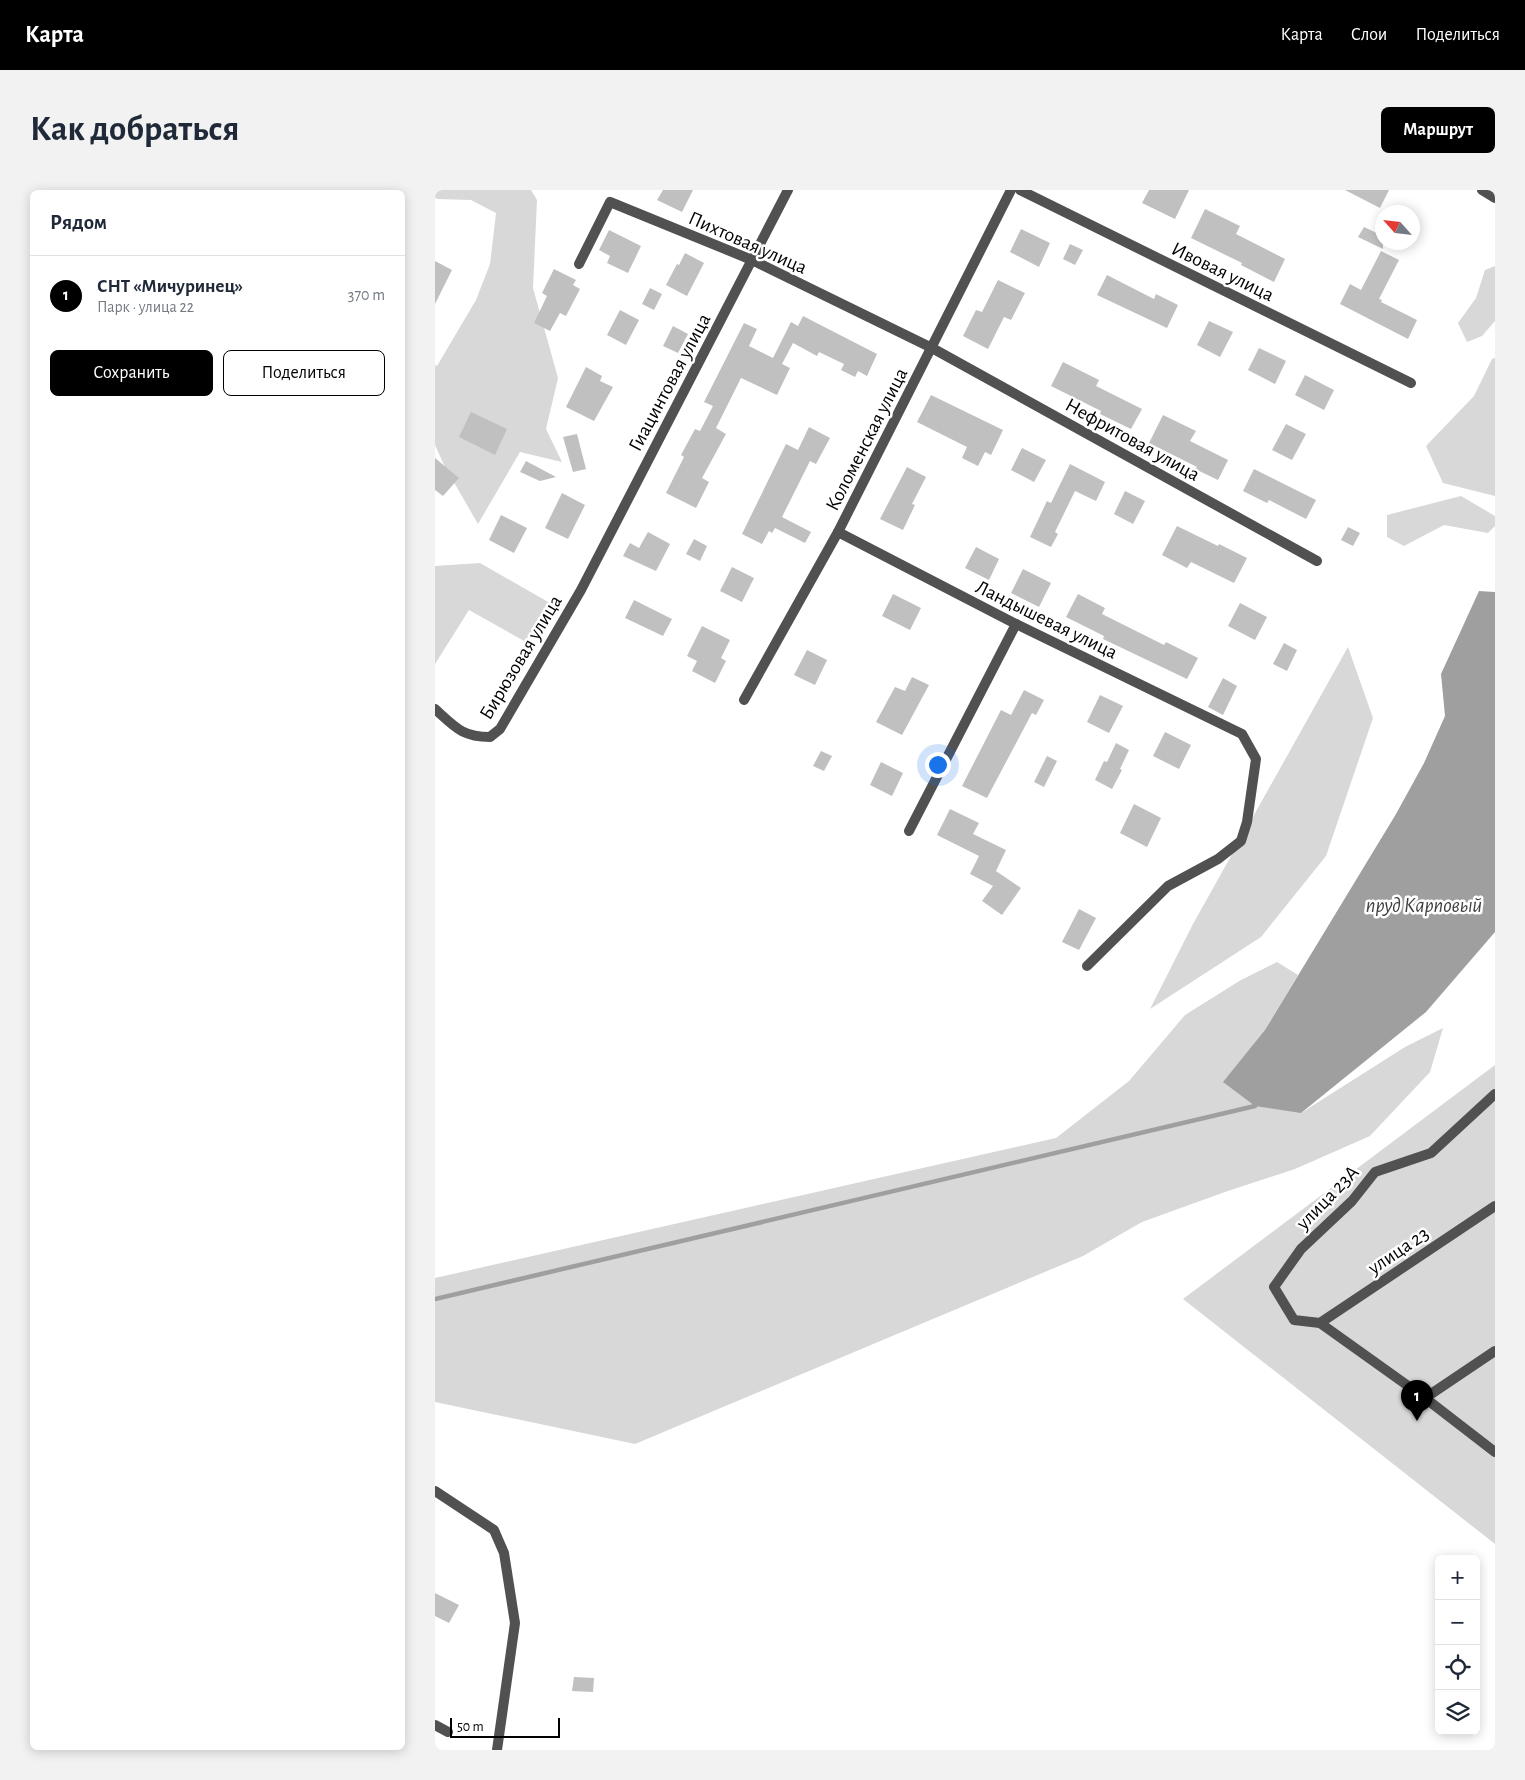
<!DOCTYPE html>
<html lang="ru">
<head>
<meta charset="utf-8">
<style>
	:root { --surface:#fff; --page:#f2f2f3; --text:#1f2937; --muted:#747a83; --line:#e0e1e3; --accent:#000 }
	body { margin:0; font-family:"Alegreya Sans",sans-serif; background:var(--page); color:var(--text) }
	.controls { position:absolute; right:15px; bottom:15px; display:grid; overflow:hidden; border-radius:8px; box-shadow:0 2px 12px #0003 }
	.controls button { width:45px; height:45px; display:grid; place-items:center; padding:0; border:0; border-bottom:1px solid var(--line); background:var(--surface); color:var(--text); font:25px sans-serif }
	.compass { position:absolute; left:940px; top:15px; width:45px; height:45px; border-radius:50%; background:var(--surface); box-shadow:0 2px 12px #0003; rotate:297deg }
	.scale { position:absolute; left:15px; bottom:12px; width:110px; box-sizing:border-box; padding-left:5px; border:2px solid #000; border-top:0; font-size:14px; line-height:18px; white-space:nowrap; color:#000; -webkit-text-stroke:4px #fff; paint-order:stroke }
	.you { position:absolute; left:502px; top:574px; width:18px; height:18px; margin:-12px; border:4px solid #fff; border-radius:50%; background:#1a73e8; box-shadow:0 0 0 8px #1a73e833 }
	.badge { display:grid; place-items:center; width:32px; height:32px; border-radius:50%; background:var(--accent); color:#fff; font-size:16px; font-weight:700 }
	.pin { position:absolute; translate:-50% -41px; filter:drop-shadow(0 1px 2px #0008) }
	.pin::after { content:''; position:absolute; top:26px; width:18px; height:15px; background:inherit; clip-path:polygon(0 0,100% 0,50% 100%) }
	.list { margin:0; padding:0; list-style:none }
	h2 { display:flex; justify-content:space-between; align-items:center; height:65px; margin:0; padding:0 20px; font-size:21px }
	h2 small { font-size:16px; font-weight:400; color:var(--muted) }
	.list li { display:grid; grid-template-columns:32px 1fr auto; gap:15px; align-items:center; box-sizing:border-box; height:80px; padding:0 20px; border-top:1px solid var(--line) }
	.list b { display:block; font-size:19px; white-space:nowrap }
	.list p { margin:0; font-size:16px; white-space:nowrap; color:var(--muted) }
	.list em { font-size:16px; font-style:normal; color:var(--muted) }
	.actions { display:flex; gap:10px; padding:15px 20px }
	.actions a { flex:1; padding:11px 0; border:1px solid var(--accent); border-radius:8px; text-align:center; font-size:18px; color:var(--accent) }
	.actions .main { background:var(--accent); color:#fff }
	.icon { flex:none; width:28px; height:28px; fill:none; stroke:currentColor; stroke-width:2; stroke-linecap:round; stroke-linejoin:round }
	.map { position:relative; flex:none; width:1060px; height:1560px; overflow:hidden; border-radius:8px }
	header { display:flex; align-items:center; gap:30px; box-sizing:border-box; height:70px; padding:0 25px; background:var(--accent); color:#fff }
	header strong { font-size:24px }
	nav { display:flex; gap:28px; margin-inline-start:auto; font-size:18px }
	.intro { display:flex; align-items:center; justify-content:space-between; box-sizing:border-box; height:120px; padding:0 30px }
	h1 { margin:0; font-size:35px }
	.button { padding:12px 22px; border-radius:8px; background:var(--accent); color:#fff; font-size:18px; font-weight:700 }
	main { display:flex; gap:30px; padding:0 30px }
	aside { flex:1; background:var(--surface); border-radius:8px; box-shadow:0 2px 12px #0003 }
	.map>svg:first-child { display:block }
	.green { fill:#d8d8d8 }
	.water { fill:#9f9f9f }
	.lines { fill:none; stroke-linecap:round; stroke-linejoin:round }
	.stream { stroke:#9f9f9f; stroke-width:4.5 }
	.building { fill:#c0c0c0 }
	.street { stroke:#515151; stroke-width:10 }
	.labels { text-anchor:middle; stroke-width:5; stroke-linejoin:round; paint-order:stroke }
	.street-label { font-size:20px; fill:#000; stroke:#fff }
	.water-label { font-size:21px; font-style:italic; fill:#404040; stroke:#fff }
</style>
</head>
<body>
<header>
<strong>Карта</strong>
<nav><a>Карта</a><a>Слои</a><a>Поделиться</a></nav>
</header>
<div class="intro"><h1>Как добраться</h1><a class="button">Маршрут</a></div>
<main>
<aside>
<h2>Рядом<small></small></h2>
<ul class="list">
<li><span class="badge">1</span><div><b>СНТ «Мичуринец»</b><p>Парк · улица 22</p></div><em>370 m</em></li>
</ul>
<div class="actions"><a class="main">Сохранить</a><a>Поделиться</a></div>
</aside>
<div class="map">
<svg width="1060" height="1560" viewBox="0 0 1060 1560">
	<rect width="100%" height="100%" fill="#fff"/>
	<g class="green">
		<polygon points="0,0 96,0 102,10 98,98 123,188 111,239 127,272 85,262 43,334 9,275 0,255 0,175 2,176 41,110 55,74 61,23 36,10 3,9 0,8"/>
		<polygon points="1060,76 1060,131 1047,146 1032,152 1023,133 1041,108 1050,80"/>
		<polygon points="1060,168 1060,306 1008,293 991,256 1039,206 1057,169"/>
		<polygon points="1026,306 1060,326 1060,336 1053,343 1009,335 969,356 952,347 952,325"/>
		<polygon points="45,373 115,413 91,452 34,420 0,474 0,376"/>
		<polygon points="913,457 938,528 891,666 826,747 715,819 758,734"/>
		<polygon points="842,772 863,785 830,840 866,923 970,857 1008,838 995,882 935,946 860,979 790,1002 707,1032 648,1066 200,1254 0,1212 0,1088 621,948 694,891 750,825 806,790"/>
		<polygon points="1060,875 1060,1354 748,1109"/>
	</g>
	<polygon class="water" points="1044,401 1060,402 1060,742 991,822 866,923 820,916 788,892 830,840 961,624 989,573 1010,526 1006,484"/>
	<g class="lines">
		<polyline class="stream" points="0,1109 820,916"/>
	</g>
	<g class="building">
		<polygon points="228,0 258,0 247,22 222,10"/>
		<polygon points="714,0 754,0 740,29 707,13"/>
		<polygon points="910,0 954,0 945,18"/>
		<polygon points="770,19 805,36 801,44 850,69 839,92 806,75 807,73 756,48"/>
		<polygon points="929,37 948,46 948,59 923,47"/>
		<polygon points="586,39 615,53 604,77 575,62"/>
		<polygon points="174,40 206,56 193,83 172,73 175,66 164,60"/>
		<polygon points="635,54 648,60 640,75 628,69"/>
		<polygon points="946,61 964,70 944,109 947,110 946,112 982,130 973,149 905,114 915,94 926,100"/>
		<polygon points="250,63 269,73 252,106 231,95 242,74 244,75"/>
		<polygon points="0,71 17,80 0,114"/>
		<polygon points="119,79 141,90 138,95 145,99 131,126 125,123 115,141 99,133 112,106 107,103"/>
		<polygon points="672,85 719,109 721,104 743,115 732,138 662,105"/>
		<polygon points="563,90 590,103 576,130 569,127 553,159 528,146 541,120 547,122"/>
		<polygon points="215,98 227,104 219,120 207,114"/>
		<polygon points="185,120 204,130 191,155 172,145"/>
		<polygon points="368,126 442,164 432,186 423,181 420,187 406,180 409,174 384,162 382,166 358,153 347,174 355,178 342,205 306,188 281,238 291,244 267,288 274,292 261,318 231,303 249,267 246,265 260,239 265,241 278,216 269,212 309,133 322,139 314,156 338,168 356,132 363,136"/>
		<polygon points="774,131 798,142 785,167 762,155"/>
		<polygon points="238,136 253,144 243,163 228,156"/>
		<polygon points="824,158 851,171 840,194 813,180"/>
		<polygon points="628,172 664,190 661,196 707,219 696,239 665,224 666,221 616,196"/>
		<polygon points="151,177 167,186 165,191 178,197 159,231 131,217"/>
		<polygon points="870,185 899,200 889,220 860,205"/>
		<polygon points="496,205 568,240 556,265 550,262 543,276 527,268 532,257 482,232"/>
		<polygon points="36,222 72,239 60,265 24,247"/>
		<polygon points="728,225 761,241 755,251 793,270 783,290 760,279 762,277 714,253"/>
		<polygon points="851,234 871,244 857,270 837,260"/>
		<polygon points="374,237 395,248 381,274 375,271 347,327 376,342 370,353 340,338 337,343 334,341 327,354 307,344 351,254 363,260"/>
		<polygon points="142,244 151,279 138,282 128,247"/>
		<polygon points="587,258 611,270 599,292 576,280"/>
		<polygon points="0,268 24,288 8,306 0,300"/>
		<polygon points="91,271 121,287 105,291 85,282"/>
		<polygon points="635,274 670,292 661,311 640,301 620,342 623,344 616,357 595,347 612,311 616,313"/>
		<polygon points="472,277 491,287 477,314 480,315 468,340 445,329"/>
		<polygon points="819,279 881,310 871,329 834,310 832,313 808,301"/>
		<polygon points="690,301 710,311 698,334 679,324"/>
		<polygon points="127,303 150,315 133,349 110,338"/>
		<polygon points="66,325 92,338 79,363 54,350"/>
		<polygon points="742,336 783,356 784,354 812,368 799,393 756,372 752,378 727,365"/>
		<polygon points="913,337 925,343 918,356 906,350"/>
		<polygon points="213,342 235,354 221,381 188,366 195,353 204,358"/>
		<polygon points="259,349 272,356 265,371 251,364"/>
		<polygon points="541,357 564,369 554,390 530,378"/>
		<polygon points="297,377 319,388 307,412 285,401"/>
		<polygon points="588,379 616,393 604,417 576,403"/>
		<polygon points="458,404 486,418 475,440 447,426"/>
		<polygon points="643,404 670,418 667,424 729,455 731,452 763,468 752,489 668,449 669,446 631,427"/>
		<polygon points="199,410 237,429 228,446 190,428"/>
		<polygon points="805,413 832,427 820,450 793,436"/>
		<polygon points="267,436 295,450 286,468 291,471 280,493 257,481 262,471 252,466"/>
		<polygon points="849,453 862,460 852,481 838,474"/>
		<polygon points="372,460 392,470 380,495 359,485"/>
		<polygon points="477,487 494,495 467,545 441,532 460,497 470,501"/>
		<polygon points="788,488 802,496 788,525 773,517"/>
		<polygon points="589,500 609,510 601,525 597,523 552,608 527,596 566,520 576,525"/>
		<polygon points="665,505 688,516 674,543 652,532"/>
		<polygon points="730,542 756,555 744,579 718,566"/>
		<polygon points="681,553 694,560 685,579 687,580 677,599 660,590 669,571 672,572"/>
		<polygon points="386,561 397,566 389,581 378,576"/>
		<polygon points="612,566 622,571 609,597 599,592"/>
		<polygon points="446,572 468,583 457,606 435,595"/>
		<polygon points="699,614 726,628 712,657 685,643"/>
		<polygon points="515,619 544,633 538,644 571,660 561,681 586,698 567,725 547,711 558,696 535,684 544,666 502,645"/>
		<polygon points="644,719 661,728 644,760 627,752"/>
		<polygon points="0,1403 24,1415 14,1433 0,1426"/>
		<polygon points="139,1487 159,1488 158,1502 137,1501"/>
	</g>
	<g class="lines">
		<g class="street">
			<polyline points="585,0 976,193"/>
			<polyline points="1047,0 1060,8"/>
			<polyline points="144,74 175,12 317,70 497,158 882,371"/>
			<polyline points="403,342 581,434 807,544 821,569 812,632 806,651 783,669 733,696 652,776"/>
			<polyline points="309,510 403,342 576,0"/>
			<path d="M0,519C20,537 27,547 55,547L65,539L146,400L353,0"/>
			<polyline points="474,641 581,434"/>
			<polyline points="1060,904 996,963 940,982 917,1011 866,1059 839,1097 859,1130 885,1133 990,1208 1060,1262"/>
			<polyline points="885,1133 1060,1016"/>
			<polyline points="990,1208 1060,1161"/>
			<polyline points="0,1301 59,1340 69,1363 80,1433 62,1560"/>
			<polyline points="0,1535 13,1542"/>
		</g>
	</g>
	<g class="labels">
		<g class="street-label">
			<text transform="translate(313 52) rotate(24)" y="7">Пихтовая улица</text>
			<text transform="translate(788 81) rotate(26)" y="7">Ивовая улица</text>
			<text transform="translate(234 192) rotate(-62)" y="7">Гиацинтовая улица</text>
			<text transform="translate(431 249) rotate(-63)" y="7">Коломенская улица</text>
			<text transform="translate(698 249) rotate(29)" y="7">Нефритовая улица</text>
			<text transform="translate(612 429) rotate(26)" y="7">Ландышевая улица</text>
			<text transform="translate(85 467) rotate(-59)" y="7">Бирюзовая улица</text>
			<text transform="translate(892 1007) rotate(-46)" y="7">улица 23А</text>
			<text transform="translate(963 1060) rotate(-34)" y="7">улица 23</text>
		</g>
		<g class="water-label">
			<text x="989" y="722">пруд Карповый</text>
		</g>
	</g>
</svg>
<div class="controls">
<button>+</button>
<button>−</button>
<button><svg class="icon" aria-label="locate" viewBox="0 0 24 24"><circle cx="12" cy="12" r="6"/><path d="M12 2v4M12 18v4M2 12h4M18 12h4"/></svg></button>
<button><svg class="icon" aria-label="layers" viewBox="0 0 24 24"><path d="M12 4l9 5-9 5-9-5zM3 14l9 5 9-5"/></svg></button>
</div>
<svg class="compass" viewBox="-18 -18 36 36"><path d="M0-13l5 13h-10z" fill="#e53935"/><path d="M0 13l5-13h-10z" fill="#747a83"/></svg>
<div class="scale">50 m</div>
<div class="you"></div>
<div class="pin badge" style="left:982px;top:1231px">1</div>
</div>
</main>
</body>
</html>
